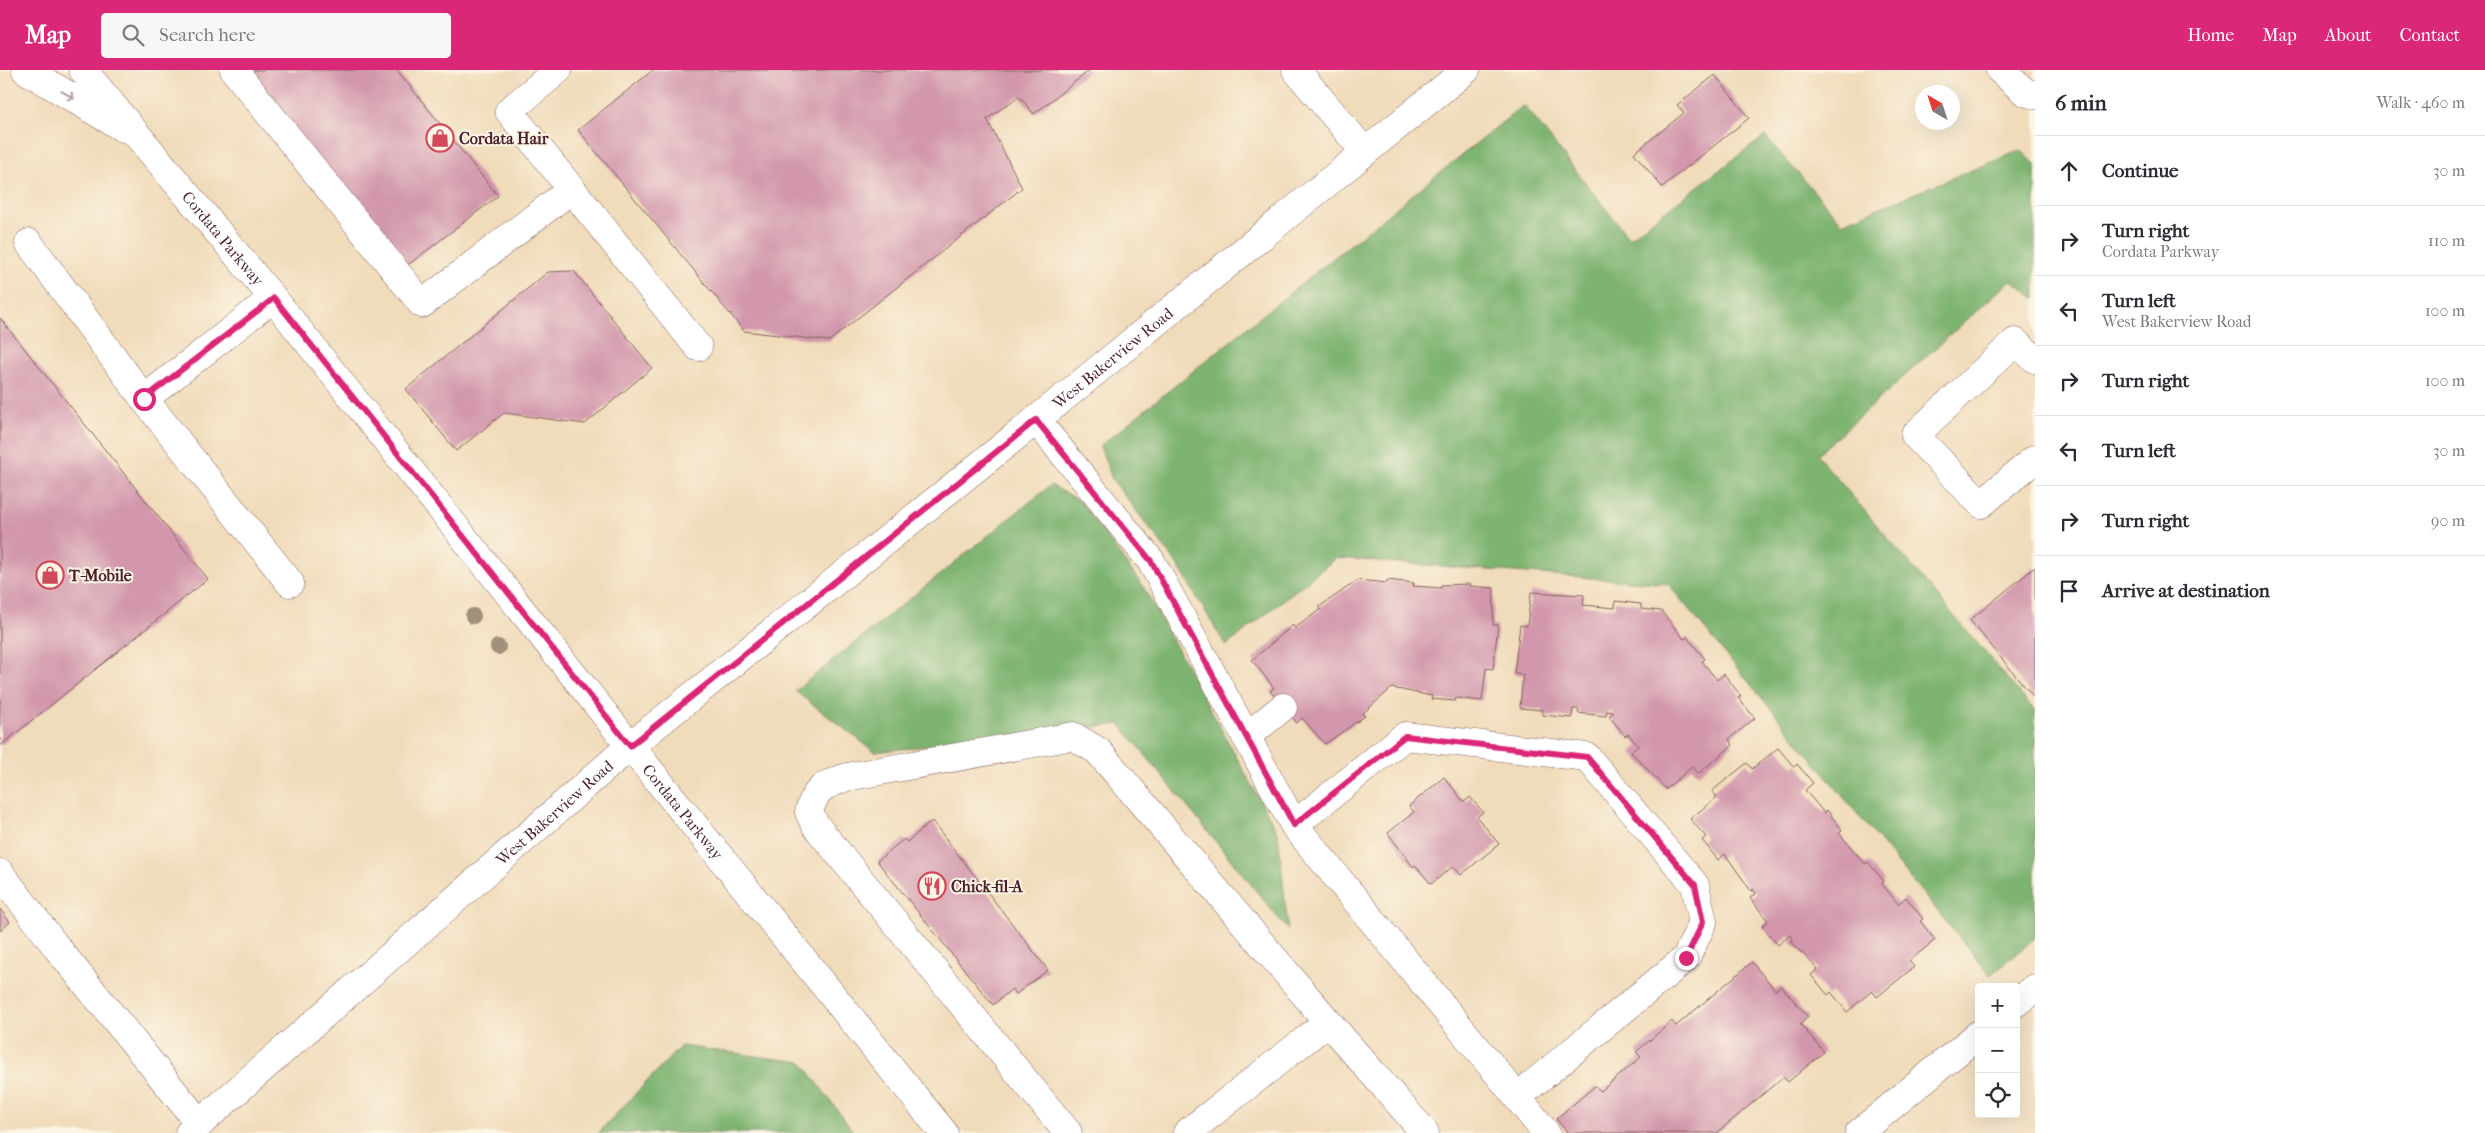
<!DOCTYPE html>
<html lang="en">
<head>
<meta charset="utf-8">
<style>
	:root { --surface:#fff; --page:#f7f7f7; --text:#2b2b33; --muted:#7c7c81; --line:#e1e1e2; --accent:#db2777 }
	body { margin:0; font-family:"IM FELL French Canon",serif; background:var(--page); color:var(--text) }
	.controls { position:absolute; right:15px; bottom:15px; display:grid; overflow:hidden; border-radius:5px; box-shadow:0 5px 20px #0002 }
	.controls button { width:45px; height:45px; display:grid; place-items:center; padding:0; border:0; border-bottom:1px solid var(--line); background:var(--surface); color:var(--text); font:25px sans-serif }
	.compass { position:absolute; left:1915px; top:15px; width:45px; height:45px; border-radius:50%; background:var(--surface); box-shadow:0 5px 20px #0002; rotate:321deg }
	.stop { position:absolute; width:15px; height:15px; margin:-11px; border:4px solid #db2777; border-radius:50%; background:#fff }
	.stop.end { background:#db2777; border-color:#fff; box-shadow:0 1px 5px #0008 }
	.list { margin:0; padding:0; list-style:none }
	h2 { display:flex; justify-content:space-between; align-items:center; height:65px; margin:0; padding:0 20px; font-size:21px }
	h2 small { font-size:16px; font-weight:400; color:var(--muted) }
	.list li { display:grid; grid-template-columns:32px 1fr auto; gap:15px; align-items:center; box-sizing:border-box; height:70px; padding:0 20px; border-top:1px solid var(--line) }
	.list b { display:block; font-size:19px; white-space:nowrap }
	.list p { margin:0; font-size:16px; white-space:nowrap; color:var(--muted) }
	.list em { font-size:16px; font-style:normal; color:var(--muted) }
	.icon { flex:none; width:28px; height:28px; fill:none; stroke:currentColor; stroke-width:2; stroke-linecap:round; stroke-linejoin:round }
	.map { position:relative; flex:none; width:2035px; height:1063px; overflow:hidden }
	header { display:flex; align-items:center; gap:30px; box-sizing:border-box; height:70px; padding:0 25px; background:var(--accent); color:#fff }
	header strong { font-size:24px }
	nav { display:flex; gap:28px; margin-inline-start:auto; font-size:18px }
	.search { width:350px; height:45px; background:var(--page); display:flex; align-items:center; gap:12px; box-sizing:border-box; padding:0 18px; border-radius:5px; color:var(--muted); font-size:19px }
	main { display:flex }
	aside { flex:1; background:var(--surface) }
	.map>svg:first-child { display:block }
	.forest { fill:#7eb471; stroke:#646a4e }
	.building { fill:#d297ac }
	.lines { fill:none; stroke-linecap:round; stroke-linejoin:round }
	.minor-casing { stroke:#84615d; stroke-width:29 }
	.major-casing { stroke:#84615d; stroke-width:29 }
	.minor { stroke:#fff; stroke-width:28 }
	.major { stroke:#fff; stroke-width:28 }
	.tree { fill:#a2917a }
	.oneway { stroke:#ae9aa0 }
	.route { stroke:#db2777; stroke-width:6 }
	.labels { text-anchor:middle; stroke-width:4; stroke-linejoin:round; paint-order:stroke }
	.poi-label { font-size:16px; font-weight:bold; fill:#4a1f2b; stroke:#fcf5e5; text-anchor:start }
	.street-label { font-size:16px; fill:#4a1f2b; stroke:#fcf5e5 }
</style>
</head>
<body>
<header>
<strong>Map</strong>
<div class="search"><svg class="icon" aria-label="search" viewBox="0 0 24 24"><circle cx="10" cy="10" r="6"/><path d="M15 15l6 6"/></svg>Search here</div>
<nav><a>Home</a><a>Map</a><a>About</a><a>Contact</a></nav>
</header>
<main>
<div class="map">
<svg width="2035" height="1063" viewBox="0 0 2035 1063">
	<rect width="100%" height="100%" fill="#fcf5e5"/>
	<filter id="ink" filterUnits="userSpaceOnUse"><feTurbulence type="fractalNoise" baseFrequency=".02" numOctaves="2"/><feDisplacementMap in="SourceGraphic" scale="10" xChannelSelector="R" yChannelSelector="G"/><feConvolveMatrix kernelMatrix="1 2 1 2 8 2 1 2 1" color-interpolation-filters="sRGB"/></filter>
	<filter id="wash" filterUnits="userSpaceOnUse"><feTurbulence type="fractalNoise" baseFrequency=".0096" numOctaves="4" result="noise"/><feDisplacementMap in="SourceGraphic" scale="20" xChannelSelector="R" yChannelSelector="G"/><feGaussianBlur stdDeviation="1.12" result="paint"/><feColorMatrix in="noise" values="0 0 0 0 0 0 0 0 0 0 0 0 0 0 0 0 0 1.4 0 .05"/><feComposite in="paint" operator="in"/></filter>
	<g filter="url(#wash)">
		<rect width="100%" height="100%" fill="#f0dbba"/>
		<g class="forest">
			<polygon points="1524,35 1629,168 1765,66 1842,153 2021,80 2035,94 2035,228 2011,210 1817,385 2035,641 2035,868 1990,905 1668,514 1336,488 1226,576 1177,494 1112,409 1100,376"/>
			<polygon points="1051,415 1081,432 1144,518 1278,763 1288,860 1120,654 875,682 795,621"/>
			<polygon points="681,976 802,992 854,1063 598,1063"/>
		</g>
		<g id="blocks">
			<g class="building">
				<polygon points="246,0 397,0 498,126 404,198"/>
				<polygon points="653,0 1090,0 1034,44 1019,26 987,49 1022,118 829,271 744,261 578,60"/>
				<polygon points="1715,5 1749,48 1662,117 1634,83 1684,43 1677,35"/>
				<polygon points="574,201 652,298 585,354 504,343 456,381 406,319 548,202"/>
				<polygon points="0,248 208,509 0,676"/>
				<polygon points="2035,497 2035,629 1970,550"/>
				<polygon points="1358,510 1387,513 1387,510 1414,513 1413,516 1441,518 1441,515 1470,514 1469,516 1494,518 1493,555 1498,555 1493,599 1486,598 1482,631 1456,628 1455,631 1431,629 1432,626 1392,618 1362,644 1365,646 1325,674 1302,648 1297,653 1270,621 1274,618 1252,590 1293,555 1295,558 1321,539 1319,537"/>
				<polygon points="1531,522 1584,525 1583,535 1615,538 1615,531 1641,534 1641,539 1661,541 1684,569 1687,567 1705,589 1702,591 1717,610 1724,604 1741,626 1738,628 1755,648 1729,669 1733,675 1698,704 1692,697 1666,719 1631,682 1638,676 1628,664 1625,666 1609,646 1614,642 1607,641 1606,646 1578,643 1579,639 1573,639 1572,648 1543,645 1543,640 1520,638 1523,605 1514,604 1520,555 1527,556"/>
				<polygon points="1778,678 1794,697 1797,694 1813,713 1805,720 1824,743 1827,740 1842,760 1839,763 1865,794 1868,792 1884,811 1882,814 1898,834 1906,827 1923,849 1920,851 1935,870 1909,891 1914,897 1877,927 1872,921 1847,942 1831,922 1828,925 1811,905 1818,899 1790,871 1793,869 1790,865 1778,875 1762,856 1768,851 1750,828 1756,823 1753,819 1751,821 1725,784 1718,790 1702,770 1706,767 1690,749 1717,727 1712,721 1747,693 1752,699"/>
				<polygon points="1444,707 1464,732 1470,727 1483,742 1477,747 1499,774 1461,805 1453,796 1431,814 1415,795 1413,797 1388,763 1414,742 1409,736"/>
				<polygon points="932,751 1048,900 1016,924 1012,919 993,935 877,791 904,769 907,772"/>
				<polygon points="0,839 10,852 0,861"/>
				<polygon points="1752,892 1775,920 1781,916 1808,947 1800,954 1824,982 1788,1012 1783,1007 1717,1063 1568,1063 1556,1049 1595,1016 1601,1021 1641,987 1636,982 1672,951 1676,956"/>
			</g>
		</g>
	</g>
	<g filter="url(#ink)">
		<use href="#blocks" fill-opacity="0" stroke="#84615d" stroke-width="1"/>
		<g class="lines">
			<g class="minor-casing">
				<g id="minor">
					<polyline points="26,0 123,58"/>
					<path id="s1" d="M83,0L273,228L630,676L944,1063"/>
					<polyline points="234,0 422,234 572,119"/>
					<polyline points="558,0 509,41 698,277"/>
					<polyline points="1296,0 1364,81"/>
					<polyline points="2000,0 2025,22 2035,25"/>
					<polyline points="29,173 144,329 290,513"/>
					<polyline points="2035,289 2015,272 1915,365 1981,434 2035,389"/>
					<polyline points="144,329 273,228"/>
					<polyline points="1036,350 1151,491 1294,755 1517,1027 1686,888 1703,852 1695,815 1587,687 1405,666 1294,755"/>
					<polyline points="1246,667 1283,637"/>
					<polyline points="0,803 58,879 200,1054"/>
					<polyline points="2016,933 2035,918"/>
					<polyline points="1517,1027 1546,1063"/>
					<path d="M1068,1063L816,756L809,742C816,717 823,716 847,707L1073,666L1098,681L1328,952L1425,1063"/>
					<polyline points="1187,1063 1328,952"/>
					<polyline points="1859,1063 1979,964"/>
				</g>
			</g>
			<g class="major-casing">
				<g id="major">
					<path id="s2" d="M189,1063L630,676L1036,350L1466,0"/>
				</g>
			</g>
			<use href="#minor" class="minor"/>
			<use href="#major" class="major"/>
		</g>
		<g class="tree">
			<circle cx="473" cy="546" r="8"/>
			<circle cx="498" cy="577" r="8"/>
		</g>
		<defs><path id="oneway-shaft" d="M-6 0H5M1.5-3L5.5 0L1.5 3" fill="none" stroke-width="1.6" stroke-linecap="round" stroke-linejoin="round" transform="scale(1.25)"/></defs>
		<use class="oneway" href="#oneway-shaft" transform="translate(68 25) rotate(31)"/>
	</g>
	<g class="lines" filter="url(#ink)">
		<polyline class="route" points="144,329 274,228 630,676 1036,350 1151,491 1294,755 1405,666 1587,687 1695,815 1703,852 1686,888"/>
	</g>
	<defs>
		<g id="shop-ring" transform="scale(1.4375)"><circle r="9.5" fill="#fcf5e5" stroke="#d1495b" stroke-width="1.5"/><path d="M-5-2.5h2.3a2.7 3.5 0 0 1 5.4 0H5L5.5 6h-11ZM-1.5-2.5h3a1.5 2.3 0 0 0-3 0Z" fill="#d1495b"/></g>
		<g id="restaurant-ring" transform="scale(1.4375)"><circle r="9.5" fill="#fcf5e5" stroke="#d1495b" stroke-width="1.5"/><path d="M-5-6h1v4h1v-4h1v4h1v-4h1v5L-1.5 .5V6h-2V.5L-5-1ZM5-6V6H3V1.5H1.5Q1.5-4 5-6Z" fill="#d1495b"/></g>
	</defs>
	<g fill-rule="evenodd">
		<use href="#shop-ring" x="440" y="68"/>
		<use href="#shop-ring" x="50" y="505"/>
		<use href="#restaurant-ring" x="932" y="816"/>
	</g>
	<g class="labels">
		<g class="poi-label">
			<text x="459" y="74">Cordata Hair</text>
			<text x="69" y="511">T-Mobile</text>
			<text x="951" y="822">Chick-fil-A</text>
		</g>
		<g class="street-label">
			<text dy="6" stroke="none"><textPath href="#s1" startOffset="219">Cordata Parkway</textPath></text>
			<text dy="6" stroke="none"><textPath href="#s2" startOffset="1206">West Bakerview Road</textPath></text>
			<text dy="6" stroke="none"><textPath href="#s2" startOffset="486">West Bakerview Road</textPath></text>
			<text dy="6" stroke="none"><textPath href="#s1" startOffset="954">Cordata Parkway</textPath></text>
		</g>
	</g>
</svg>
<div class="controls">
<button>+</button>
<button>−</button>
<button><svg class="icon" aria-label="locate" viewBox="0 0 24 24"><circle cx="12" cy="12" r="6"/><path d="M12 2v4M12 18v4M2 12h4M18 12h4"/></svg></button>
</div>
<svg class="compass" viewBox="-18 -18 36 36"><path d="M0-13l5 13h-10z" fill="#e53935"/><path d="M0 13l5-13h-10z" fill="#7c7c81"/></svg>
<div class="stop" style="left:144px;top:329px"></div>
<div class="stop end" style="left:1686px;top:888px"></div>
</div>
<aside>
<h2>6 min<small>Walk · 460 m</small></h2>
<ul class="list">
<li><svg class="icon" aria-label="ahead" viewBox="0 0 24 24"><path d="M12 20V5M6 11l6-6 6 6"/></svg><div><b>Continue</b></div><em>30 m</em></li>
<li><svg class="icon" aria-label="right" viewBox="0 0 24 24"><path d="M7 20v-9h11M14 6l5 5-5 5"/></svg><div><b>Turn right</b><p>Cordata Parkway</p></div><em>110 m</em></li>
<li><svg class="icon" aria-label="left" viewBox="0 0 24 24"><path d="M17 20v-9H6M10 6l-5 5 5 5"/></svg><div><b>Turn left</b><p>West Bakerview Road</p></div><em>100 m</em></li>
<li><svg class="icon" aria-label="right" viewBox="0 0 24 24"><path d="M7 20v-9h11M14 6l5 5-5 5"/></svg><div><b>Turn right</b></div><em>100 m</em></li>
<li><svg class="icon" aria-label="left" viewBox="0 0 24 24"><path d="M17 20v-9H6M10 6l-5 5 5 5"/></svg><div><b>Turn left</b></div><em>30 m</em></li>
<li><svg class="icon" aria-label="right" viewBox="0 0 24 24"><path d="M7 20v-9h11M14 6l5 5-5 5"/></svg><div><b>Turn right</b></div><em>90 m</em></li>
<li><svg class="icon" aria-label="arrive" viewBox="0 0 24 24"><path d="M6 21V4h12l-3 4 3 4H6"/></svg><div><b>Arrive at destination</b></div></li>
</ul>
</aside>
</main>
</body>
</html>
